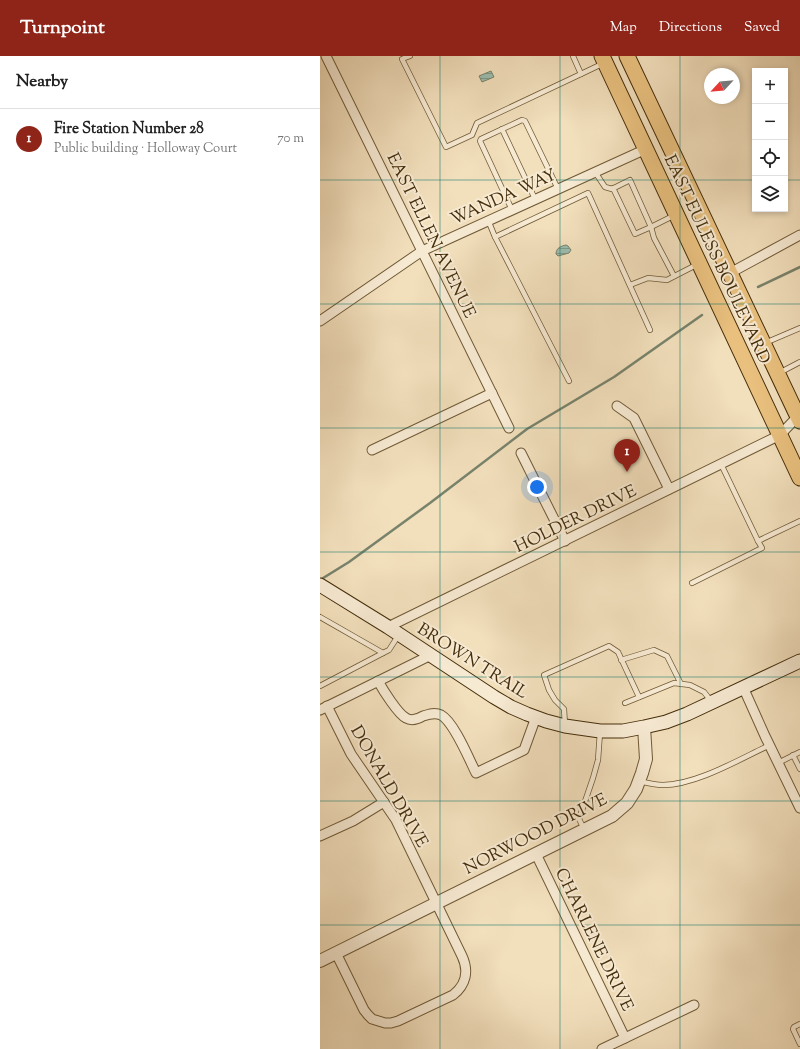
<!DOCTYPE html>
<html lang="en">
<head>
<meta charset="utf-8">
<style>
	:root { --surface:#fff; --page:#f6f6f6; --text:#222; --muted:#767676; --line:#e0e0e0; --accent:#8f2418 }
	body { margin:0; font-family:"Sorts Mill Goudy",serif; background:var(--page); color:var(--text) }
	.controls { position:absolute; right:12px; top:12px; display:grid; overflow:hidden; border-radius:0px; box-shadow:0 2px 6px #0003 }
	.controls button { width:36px; height:36px; display:grid; place-items:center; padding:0; border:0; border-bottom:1px solid var(--line); background:var(--surface); color:var(--text); font:20px sans-serif }
	.compass { position:absolute; left:384px; top:12px; width:36px; height:36px; border-radius:50%; background:var(--surface); box-shadow:0 2px 6px #0003; rotate:244deg }
	.you { position:absolute; left:217px; top:431px; width:14px; height:14px; margin:-10px; border:3px solid #fff; border-radius:50%; background:#1a73e8; box-shadow:0 0 0 6px #1a73e833 }
	.badge { display:grid; place-items:center; width:26px; height:26px; border-radius:50%; background:var(--accent); color:#fff; font-size:13px; font-weight:700 }
	.pin { position:absolute; translate:-50% -33px; filter:drop-shadow(0 1px 2px #0008) }
	.pin::after { content:''; position:absolute; top:21px; width:14px; height:12px; background:inherit; clip-path:polygon(0 0,100% 0,50% 100%) }
	.list { margin:0; padding:0; list-style:none }
	h2 { display:flex; justify-content:space-between; align-items:center; height:52px; margin:0; padding:0 16px; font-size:17px }
	h2 small { font-size:13px; font-weight:400; color:var(--muted) }
	.list li { display:grid; grid-template-columns:26px 1fr auto; gap:12px; align-items:center; box-sizing:border-box; height:60px; padding:0 16px; border-top:1px solid var(--line) }
	.list b { display:block; font-size:15px; white-space:nowrap }
	.list p { margin:0; font-size:13px; white-space:nowrap; color:var(--muted) }
	.list em { font-size:13px; font-style:normal; color:var(--muted) }
	.icon { flex:none; width:22px; height:22px; fill:none; stroke:currentColor; stroke-width:2; stroke-linecap:round; stroke-linejoin:round }
	.map { position:relative; flex:none; width:480px; height:993px; overflow:hidden }
	header { display:flex; align-items:center; gap:24px; box-sizing:border-box; height:56px; padding:0 20px; background:var(--accent); color:#fff }
	header strong { font-size:19px }
	nav { display:flex; gap:22px; margin-inline-start:auto; font-size:14px }
	main { display:flex }
	aside { flex:1; background:var(--surface) }
	.map>svg:first-child { display:block }
	.water { fill:url(#water-rules); stroke:#78836c }
	.lines { fill:none; stroke-linecap:round; stroke-linejoin:round }
	.stream { stroke:#78836c; stroke-width:2.5 }
	.service-casing { stroke:#705a36; stroke-width:6 }
	.minor-casing { stroke:#705a36; stroke-width:11 }
	.tertiary-casing { stroke:#705a36; stroke-width:14 }
	.secondary-casing { stroke:#442d0a; stroke-width:15 }
	.primary-casing { stroke:#442d0a; stroke-width:17 }
	.service { stroke:#f7ead3; stroke-width:4.5 }
	.minor { stroke:#f7ead3; stroke-width:9 }
	.tertiary { stroke:#f7ead3; stroke-width:12 }
	.secondary { stroke:#f7ead3; stroke-width:13 }
	.primary { stroke:#e9c07e; stroke-width:15 }
	.grid { fill:none; stroke:#0f766e; stroke-width:1; stroke-opacity:0.55 }
	.labels { text-anchor:middle; stroke-width:4; stroke-linejoin:round; paint-order:stroke }
	.street-label { font-size:17px; fill:#442d0a; stroke:#f7ead3 }
</style>
</head>
<body>
<header>
<strong>Turnpoint</strong>
<nav><a>Map</a><a>Directions</a><a>Saved</a></nav>
</header>
<main>
<aside>
<h2>Nearby<small></small></h2>
<ul class="list">
<li><span class="badge">1</span><div><b>Fire Station Number 28</b><p>Public building · Holloway Court</p></div><em>70 m</em></li>
</ul>
</aside>
<div class="map">
<svg width="480" height="993" viewBox="0 0 480 993">
	<defs>
		<pattern id="water-rules" width="6" height="5" patternUnits="userSpaceOnUse"><rect width="6" height="5" fill="#9bbdae"/><path d="M0 2.5h6" fill="none" stroke="#809a8c"/></pattern>
	</defs>
	<rect width="100%" height="100%" fill="#f2dfbc"/>
	<filter id="stains"><feTurbulence type="fractalNoise" baseFrequency=".005" numOctaves="4"/><feColorMatrix values="0 0 0 0 .2 0 0 0 0 .09 0 0 0 0 .02 0 0 0 .5 -.17"/></filter>
	<radialGradient id="worn" r=".72"><stop offset=".6" stop-color="#630" stop-opacity="0"/><stop offset="1" stop-color="#630" stop-opacity=".3"/></radialGradient>
	<g class="water">
		<polygon points="171,15 174,21 162,26 159,20"/>
		<path d="M246,189L248,190L251,194L249,197L238,200L236,198C236,192 241,190 246,189Z"/>
	</g>
	<g class="lines">
		<g class="stream">
			<polyline points="438,231 480,211"/>
			<polyline points="0,524 29,506 110,447 207,373 294,321 382,259"/>
		</g>
		<g class="service-casing">
			<g id="service">
				<polyline points="90,0 82,3 126,91 152,79 157,67 261,18"/>
				<polyline points="253,0 261,18 284,7"/>
				<polyline points="182,73 215,143"/>
				<polyline points="275,116 285,131 292,133 310,124 331,171 355,159"/>
				<polyline points="293,132 315,178 331,171 334,182 354,220"/>
				<polyline points="192,154 160,85 161,83 202,64 205,65 207,69 238,133"/>
				<polyline points="168,164 175,181 249,325"/>
				<polyline points="175,181 268,137 330,274"/>
				<polyline points="310,229 328,222 347,224 378,208"/>
				<polyline points="445,287 480,272"/>
				<polyline points="459,317 480,306"/>
				<polyline points="401,408 438,485 480,465"/>
				<polyline points="372,527 442,492 438,485"/>
				<polyline points="0,561 63,597"/>
				<polyline points="301,604 334,594 347,600 361,628"/>
				<polyline points="0,630 63,597 69,594 78,580"/>
				<polyline points="305,647 354,627 370,629 384,636 391,645"/>
				<polyline points="245,669 244,653 235,644 229,634 224,619 289,590 298,596 319,641"/>
				<polyline points="473,699 480,713"/>
				<polyline points="458,707 480,696"/>
				<path d="M319,725C327,727 335,729 343,729C376,729 420,703 450,689"/>
				<polyline points="264,773 259,763 273,722 278,704 280,676"/>
				<polyline points="480,968 474,971 473,973 480,988"/>
			</g>
		</g>
		<g class="minor-casing">
			<g id="minor">
				<polyline points="6,0 189,372"/>
				<polyline points="410,217 480,179"/>
				<polyline points="0,265 102,195 326,93"/>
				<polyline points="297,350 314,362 349,433"/>
				<polyline points="52,394 172,337"/>
				<polyline points="201,397 245,485"/>
				<polyline points="68,571 460,379 478,360"/>
				<path d="M58,625C63,634 78,658 86,662C91,665 98,663 103,660C109,658 115,656 121,659C134,666 149,703 156,717L204,694L216,661"/>
				<polyline points="423,631 445,680 480,752"/>
				<path d="M7,650L31,698L76,764L142,900C149,915 146,929 133,939L78,965L71,967H65L52,963L48,959L44,954L16,897"/>
				<polyline points="0,654 111,599"/>
				<polyline points="0,780 33,765 64,746"/>
				<polyline points="216,798 305,982"/>
				<polyline points="282,993 374,949"/>
			</g>
		</g>
		<g class="tertiary-casing">
			<polyline id="tertiary" points="0,905 292,760 307,747 316,733 322,717 326,703 324,671"/>
		</g>
		<g class="secondary-casing">
			<polyline id="secondary" points="0,529 68,571 174,641 191,651 207,658 226,665 245,670 280,675 303,675 324,671 346,666 367,658 480,605"/>
		</g>
		<g class="primary-casing">
			<g id="primary">
				<polyline points="282,0 480,422"/>
				<polyline points="307,0 480,365"/>
			</g>
		</g>
		<use href="#service" class="service"/>
		<use href="#minor" class="minor"/>
		<use href="#tertiary" class="tertiary"/>
		<use href="#secondary" class="secondary"/>
		<use href="#primary" class="primary"/>
	</g>
	<path class="grid" d="M120,0V993M240,0V993M360,0V993M0,124H435M465,124H480M0,248H480M0,372H480M0,496H480M0,621H480M0,745H480M0,869H480"/>
	<g class="labels">
		<g class="street-label">
			<text transform="translate(183 140) rotate(-24)" y="6">WANDA WAY</text>
			<text transform="translate(112 179) rotate(64)" y="6">EAST ELLEN AVENUE</text>
			<text transform="translate(398 203) rotate(65)" y="6">EAST EULESS BOULEVARD</text>
			<text transform="translate(255 462) rotate(-26)" y="6">HOLDER DRIVE</text>
			<text transform="translate(153 604) rotate(32)" y="6">BROWN TRAIL</text>
			<text transform="translate(70 730) rotate(60)" y="6">DONALD DRIVE</text>
			<text transform="translate(215 777) rotate(-27)" y="6">NORWOOD DRIVE</text>
			<text transform="translate(275 883) rotate(64)" y="6">CHARLENE DRIVE</text>
		</g>
	</g>
	<rect width="100%" height="100%" filter="url(#stains)"/>
	<rect width="100%" height="100%" fill="url(#worn)"/>
</svg>
<div class="controls">
<button>+</button>
<button>−</button>
<button><svg class="icon" aria-label="locate" viewBox="0 0 24 24"><circle cx="12" cy="12" r="6"/><path d="M12 2v4M12 18v4M2 12h4M18 12h4"/></svg></button>
<button><svg class="icon" aria-label="layers" viewBox="0 0 24 24"><path d="M12 4l9 5-9 5-9-5zM3 14l9 5 9-5"/></svg></button>
</div>
<svg class="compass" viewBox="-18 -18 36 36"><path d="M0-13l5 13h-10z" fill="#e53935"/><path d="M0 13l5-13h-10z" fill="#767676"/></svg>
<div class="you"></div>
<div class="pin badge" style="left:307px;top:416px">1</div>
</div>
</main>
</body>
</html>
